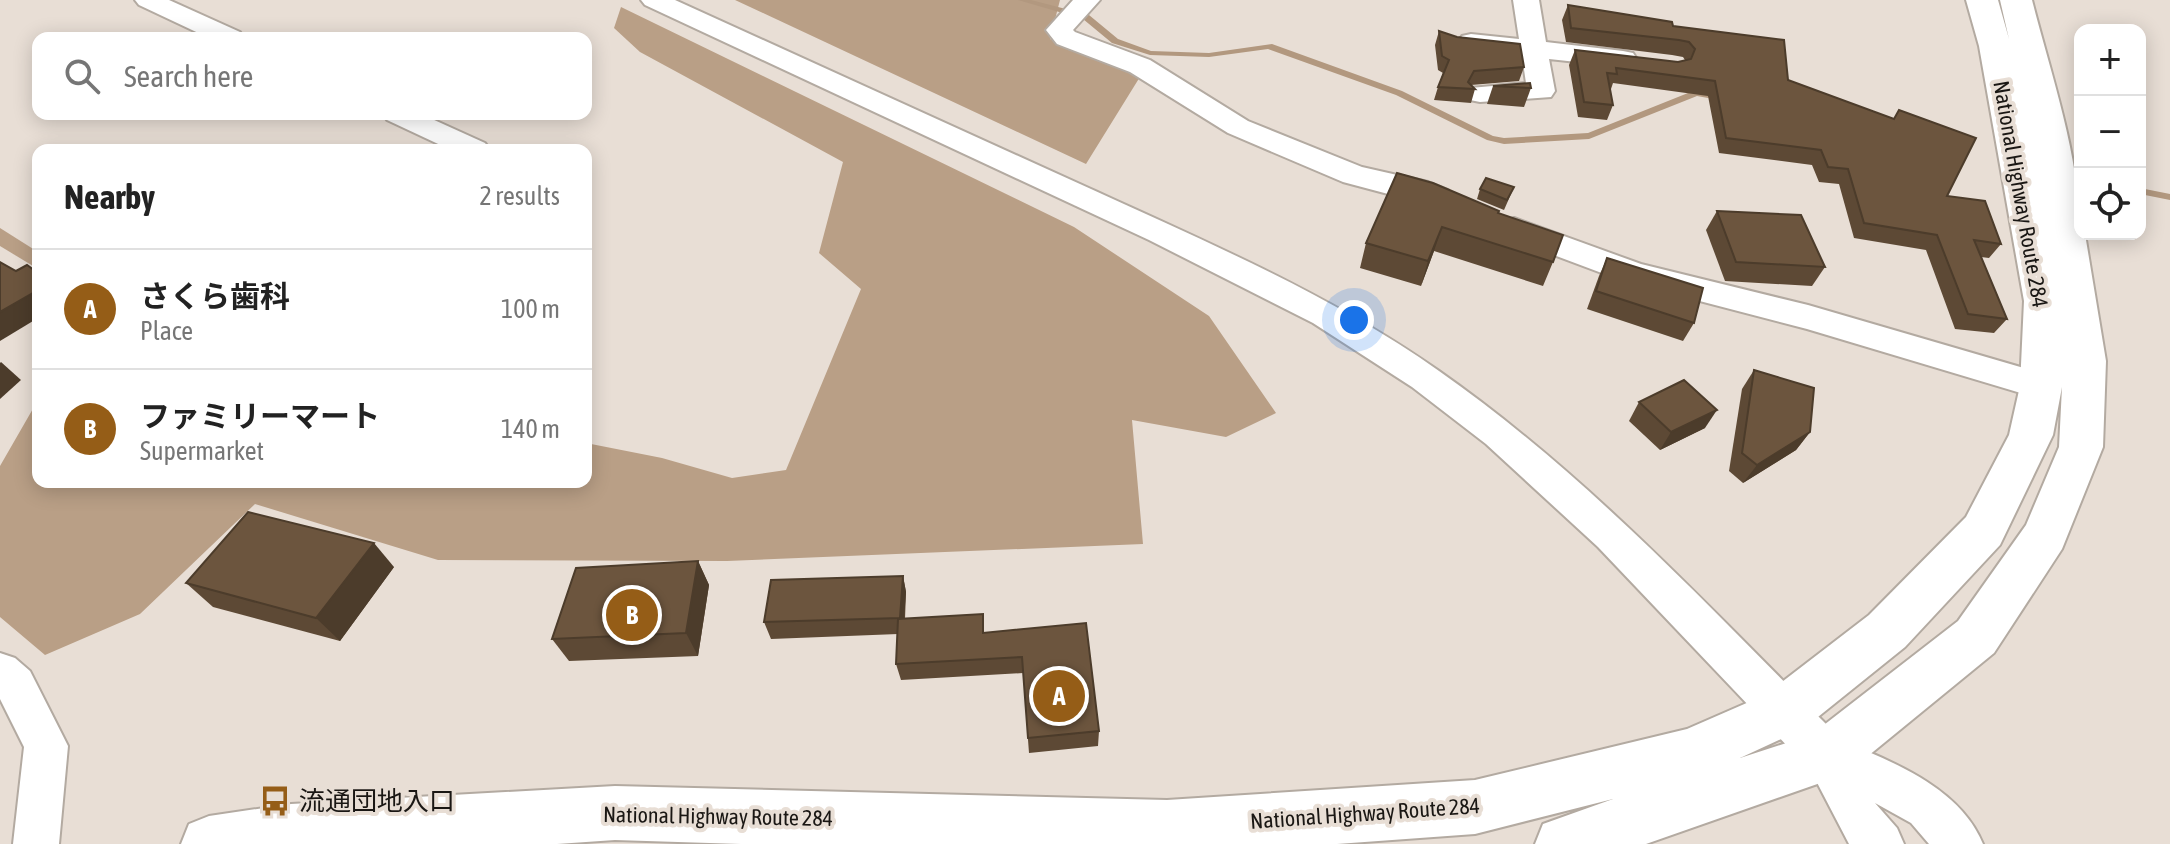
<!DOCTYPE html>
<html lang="en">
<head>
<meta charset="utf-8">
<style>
	:root { --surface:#fff; --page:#f6f6f6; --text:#222; --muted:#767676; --line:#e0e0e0; --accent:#955d17 }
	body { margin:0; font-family:"Asap Condensed","Noto Sans JP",sans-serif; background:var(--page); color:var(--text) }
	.controls { position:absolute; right:24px; top:24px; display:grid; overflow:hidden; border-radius:16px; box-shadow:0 4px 20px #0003 }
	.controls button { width:72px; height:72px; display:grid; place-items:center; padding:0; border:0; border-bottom:2px solid var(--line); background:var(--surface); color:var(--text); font:40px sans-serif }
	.you { position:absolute; left:1354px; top:320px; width:28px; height:28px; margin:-20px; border:6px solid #fff; border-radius:50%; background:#1a73e8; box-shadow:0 0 0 12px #1a73e833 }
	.badge { display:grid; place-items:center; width:52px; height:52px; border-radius:50%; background:var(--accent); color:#fff; font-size:26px; font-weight:700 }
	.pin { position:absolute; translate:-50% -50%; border:4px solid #fff; box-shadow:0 2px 8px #0006 }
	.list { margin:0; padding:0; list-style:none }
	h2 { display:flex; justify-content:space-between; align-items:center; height:104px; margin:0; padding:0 32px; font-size:34px }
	h2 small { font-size:26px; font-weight:400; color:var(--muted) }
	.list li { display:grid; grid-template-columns:52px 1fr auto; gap:24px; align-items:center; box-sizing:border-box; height:120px; padding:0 32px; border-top:2px solid var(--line) }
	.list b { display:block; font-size:30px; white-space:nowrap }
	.list p { margin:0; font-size:26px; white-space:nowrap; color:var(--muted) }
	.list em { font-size:26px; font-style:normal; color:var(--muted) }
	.icon { flex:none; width:44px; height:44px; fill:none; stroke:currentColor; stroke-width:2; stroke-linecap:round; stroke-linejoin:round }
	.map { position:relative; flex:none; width:2170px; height:844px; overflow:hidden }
	.search { position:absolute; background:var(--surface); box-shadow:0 4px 20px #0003; left:32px; top:32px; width:560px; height:88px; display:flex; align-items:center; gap:20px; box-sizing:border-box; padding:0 28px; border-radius:16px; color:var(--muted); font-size:30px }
	.panel { position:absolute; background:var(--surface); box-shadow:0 4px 20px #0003; left:32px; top:144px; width:560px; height:344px; border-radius:16px }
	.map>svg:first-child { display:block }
	.forest { fill:#b99f86 }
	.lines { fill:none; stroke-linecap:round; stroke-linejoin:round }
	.stream { fill:#b2987f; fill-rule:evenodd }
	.minor-casing { stroke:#b3aaa1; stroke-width:4 }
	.highway-casing { stroke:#b3aaa1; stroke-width:4 }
	.minor { fill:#fff; fill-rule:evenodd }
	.highway { fill:#fff; fill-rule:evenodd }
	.wall { fill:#5d4935 }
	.shaded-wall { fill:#4c3c2b }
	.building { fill:#6c553e; stroke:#4c3c2b; stroke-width:2 }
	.labels { text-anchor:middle; stroke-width:8; stroke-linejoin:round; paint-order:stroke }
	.street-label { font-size:22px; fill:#1a1714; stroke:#e8ded5 }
	.near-poi-label { font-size:26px; fill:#1a1714; stroke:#e8ded5; text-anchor:start }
</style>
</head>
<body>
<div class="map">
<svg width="2170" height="844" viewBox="0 0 2170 844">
	<rect width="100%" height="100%" fill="#e8ded5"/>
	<g class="forest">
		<polygon points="735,0 1060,0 1050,39 1143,72 1086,164"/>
		<polygon points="621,7 1074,227 1209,316 1276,413 1226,437 1132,420 1143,544 727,561 438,560 255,504 140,614 45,655 0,617 0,466 38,400 38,482 586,482 586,443 662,458 732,478 786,470 861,289 819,253 843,162 640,52 614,28"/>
		<polygon points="0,228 38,252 38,269 0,246"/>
	</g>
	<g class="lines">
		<g class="stream">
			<polygon points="1018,0 1031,0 1089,15 1118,39 1151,51 1209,53 1272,44 1402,91 1493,136 1504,138 1588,133 1693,91 1708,92 1712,95 1708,98 1697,96 1589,139 1504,144 1487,140 1396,95 1268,49 1209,57 1150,55 1112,43 1083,19"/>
			<polygon points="2140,188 2170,194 2170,200 2140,194"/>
		</g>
		<g class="minor-casing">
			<g id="minor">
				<polygon points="135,0 169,0 240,32 244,38 209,38 139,5"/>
				<path d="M641,0H675C814,63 952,126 1091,189C1209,243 1333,296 1439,371C1589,476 1714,612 1843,741C1895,763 1960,788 1983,844H1929L1911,823L1875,803L1897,828L1904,844H1849L1811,771L1598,547L1486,444L1412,387L1313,323L1149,240L645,5Z"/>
				<polygon points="1073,0 1100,0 1073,30 1075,32 1150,60 1248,121 1362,167 1428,182 1448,190 1452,197 1448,204 1437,207 1343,182 1228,133 1130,72 1057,44 1046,30"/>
				<polygon points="1513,0 1539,0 1546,42 1623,51 1633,53 1637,59 1633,65 1623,67 1549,59 1555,91 1551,97 1480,102 1470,100 1466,94 1470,88 1526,83 1522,56 1462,48 1458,42 1462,36 1471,34 1519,39"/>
				<polygon points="383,114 421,114 485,143 490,150 451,150 387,120"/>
				<polygon points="1514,218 1641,264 1808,305 2041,373 2053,377 2059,386 2053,395 2041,399 1807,329 1623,281 1503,236 1498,229 1503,222"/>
				<polygon points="0,653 15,658 30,671 68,746 59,844 13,844 24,747 0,699"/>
			</g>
		</g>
		<g class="highway-casing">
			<path id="highway" d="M1966,0H1998L2009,39L2000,0H2032C2051,75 2080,156 2080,234H2085L2106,361L2103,447L2062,549L1994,653L1846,774L1646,844H1535L1543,824L1613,799L1475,834L1337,844H741L615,840L557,844H181L189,824L209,816L291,804L615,786L1167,800L1475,780L1687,729L1765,695L1869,615L1966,517L2009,435L2020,386L2024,301L1979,46ZM2062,387L2059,447L2026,525L1958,621L1811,735L1740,758L1803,729L1905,647L2000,545L2053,435Z"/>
		</g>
		<use href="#minor" class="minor"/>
		<use href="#highway" class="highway"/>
	</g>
	<g class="wall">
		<polygon points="1568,5 1673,26 1788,80 1947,196 2001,244 1989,258 1981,257 2007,319 1994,333 1955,329 1926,250 1854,238 1839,184 1819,182 1812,165 1719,153 1708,96 1613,83 1611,89 1610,89 1613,105 1607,120 1578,117 1569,65 1575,50 1678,62 1685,60 1683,57 1672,55 1566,42 1562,20"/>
		<polygon points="1439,31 1524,67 1519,81 1471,85 1475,89 1471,103 1434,100 1438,87 1443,73 1438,70 1435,45"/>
		<polygon points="1493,86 1531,88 1524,107 1487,104"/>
		<polygon points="1514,187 1504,210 1477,199 1480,189"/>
		<polygon points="1717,211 1825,267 1812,286 1725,281 1706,230"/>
		<polygon points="1498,213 1553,262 1543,286 1434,251 1421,286 1360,268 1366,243"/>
		<polygon points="1607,258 1694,323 1683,341 1587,309 1599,276"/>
		<polygon points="1754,370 1810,432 1796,450 1743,483 1729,471 1742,389"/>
		<polygon points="1639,402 1705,428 1660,450 1629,421"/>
		<polygon points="698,561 709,585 698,656 569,661 552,639"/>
		<polygon points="394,567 340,641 213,607 186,583"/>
		<polygon points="903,576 906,592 905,619 985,633 1086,623 1099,731 1098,746 1029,753 1023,673 901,680 896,664 898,634 771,639 764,622"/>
	</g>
	<g class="shaded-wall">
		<polygon points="1442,227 1434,251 1421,286 1428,261"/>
		<polygon points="38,290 38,318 0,341 0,312"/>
		<polygon points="1,362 21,380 0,399 0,363"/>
		<polygon points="1717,410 1705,428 1660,450 1671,432"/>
		<polygon points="1810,432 1796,450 1743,483 1757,465"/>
		<polygon points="374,543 394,567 340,641 316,618"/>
		<polygon points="698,561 709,585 698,656 686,633"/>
		<polygon points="903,576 906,592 903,634 900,618"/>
	</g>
	<g class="building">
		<polygon points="1568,5 1672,22 1673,26 1784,40 1788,80 1894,119 1899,110 1976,138 1947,196 1985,201 2001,244 1974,240 2007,319 1968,314 1937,235 1864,223 1848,169 1828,167 1821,150 1726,138 1715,81 1616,68 1617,74 1607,73 1613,105 1584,102 1575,50 1678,62 1691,59 1695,49 1689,42 1679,40 1571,28"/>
		<polygon points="1439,31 1457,37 1520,44 1524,67 1474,71 1468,82 1475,89 1438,87 1449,60 1442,56"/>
		<polygon points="1530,83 1531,88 1493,86"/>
		<polygon points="1397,173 1433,183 1499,211 1498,213 1563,235 1553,262 1442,227 1428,261 1366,243"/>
		<polygon points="1486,178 1514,187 1507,200 1480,189"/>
		<polygon points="1717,211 1801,215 1825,267 1736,262"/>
		<polygon points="1607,258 1703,288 1694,323 1596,291"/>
		<polygon points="0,262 16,271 27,265 38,273 38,290 0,312"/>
		<polygon points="1754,370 1814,388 1810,432 1757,465 1742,453"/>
		<polygon points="1684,380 1717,410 1671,432 1639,402"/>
		<polygon points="248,512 374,543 316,618 186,583"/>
		<polygon points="698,561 686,633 552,639 576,568"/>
		<polygon points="903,576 900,618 764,622 771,580"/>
		<polygon points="983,614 983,633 1086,623 1099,731 1028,738 1022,657 896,664 898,619"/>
	</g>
	<defs>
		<g id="bus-bare" transform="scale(2.4)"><path d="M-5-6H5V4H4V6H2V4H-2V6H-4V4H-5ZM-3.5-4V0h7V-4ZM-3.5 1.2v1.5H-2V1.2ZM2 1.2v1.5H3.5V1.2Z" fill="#955d17" stroke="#e8ded5" stroke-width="2.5" paint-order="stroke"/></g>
	</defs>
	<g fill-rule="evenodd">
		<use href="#bus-bare" x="275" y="801"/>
	</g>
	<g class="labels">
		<g class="street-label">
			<text transform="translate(2021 194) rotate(80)" y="8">National Highway Route 284</text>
			<text transform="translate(1365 813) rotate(-4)" y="8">National Highway Route 284</text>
			<text transform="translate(718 816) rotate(1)" y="8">National Highway Route 284</text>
		</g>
		<g class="near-poi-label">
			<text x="299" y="810">流通団地入口</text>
		</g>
	</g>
</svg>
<div class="controls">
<button>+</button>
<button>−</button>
<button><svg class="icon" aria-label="locate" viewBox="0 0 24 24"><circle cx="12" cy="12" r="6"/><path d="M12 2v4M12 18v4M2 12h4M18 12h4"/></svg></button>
</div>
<div class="you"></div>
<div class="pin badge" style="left:1059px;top:696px">A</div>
<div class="pin badge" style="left:632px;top:615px">B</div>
<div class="search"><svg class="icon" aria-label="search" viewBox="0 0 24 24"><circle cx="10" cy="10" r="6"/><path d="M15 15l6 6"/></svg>Search here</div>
<section class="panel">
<h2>Nearby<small>2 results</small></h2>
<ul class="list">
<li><span class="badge">A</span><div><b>さくら歯科</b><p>Place</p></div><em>100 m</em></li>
<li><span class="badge">B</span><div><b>ファミリーマート</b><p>Supermarket</p></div><em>140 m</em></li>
</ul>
</section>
</div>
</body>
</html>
